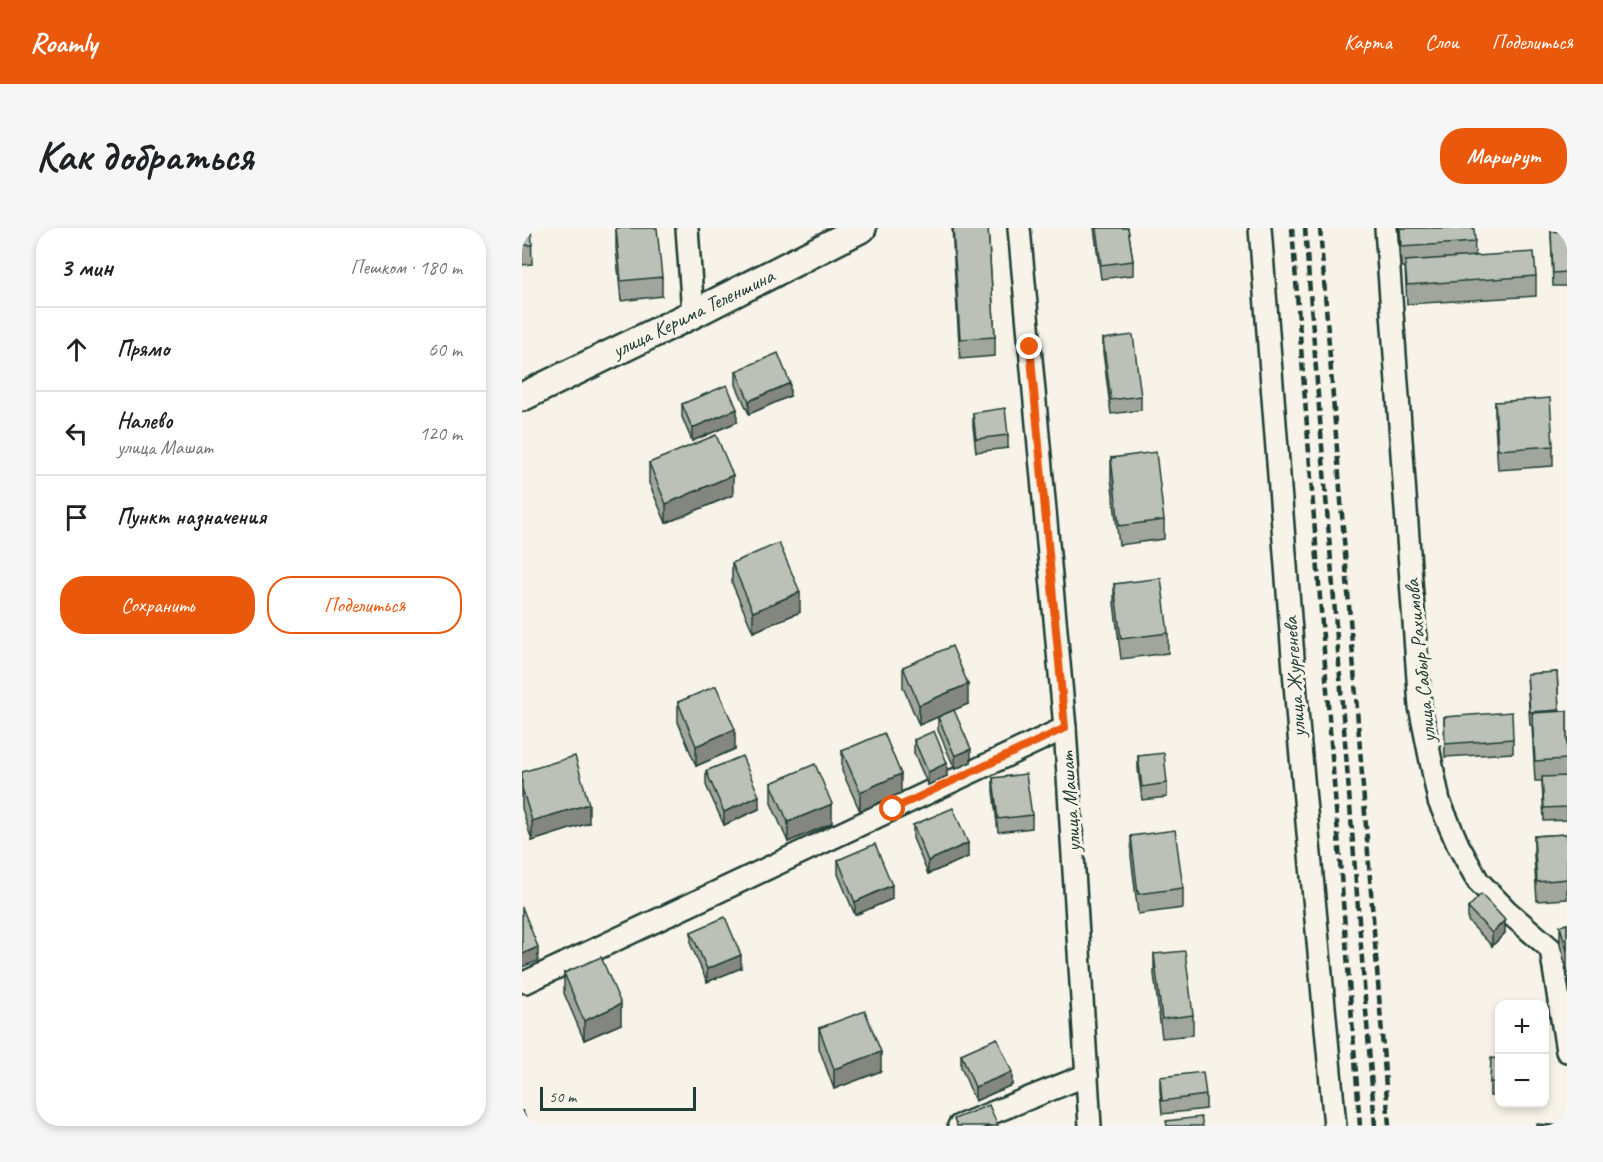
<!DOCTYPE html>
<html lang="ru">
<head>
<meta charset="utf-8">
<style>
	:root { --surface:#fff; --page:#f6f6f6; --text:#202124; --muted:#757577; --line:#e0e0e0; --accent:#ea580c }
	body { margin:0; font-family:Caveat,sans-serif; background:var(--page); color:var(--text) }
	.controls { position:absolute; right:18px; bottom:18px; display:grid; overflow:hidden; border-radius:12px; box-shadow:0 3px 9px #0003 }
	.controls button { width:54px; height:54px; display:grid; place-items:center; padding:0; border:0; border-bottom:2px solid var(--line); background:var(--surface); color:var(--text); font:30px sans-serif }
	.scale { position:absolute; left:18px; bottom:15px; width:156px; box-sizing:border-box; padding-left:6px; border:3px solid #1f3d34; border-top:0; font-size:16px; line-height:21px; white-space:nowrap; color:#1f3d34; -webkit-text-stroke:4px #f7f3e8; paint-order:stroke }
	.stop { position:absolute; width:18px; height:18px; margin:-14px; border:4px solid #ea580c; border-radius:50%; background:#fff }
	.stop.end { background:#ea580c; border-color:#fff; box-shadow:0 2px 6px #0008 }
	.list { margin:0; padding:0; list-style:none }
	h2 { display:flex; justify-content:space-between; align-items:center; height:78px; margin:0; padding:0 24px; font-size:26px }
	h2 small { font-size:20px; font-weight:400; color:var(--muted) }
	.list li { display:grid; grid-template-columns:39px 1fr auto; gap:18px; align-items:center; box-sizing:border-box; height:84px; padding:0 24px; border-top:2px solid var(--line) }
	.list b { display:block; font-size:22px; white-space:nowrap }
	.list p { margin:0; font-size:20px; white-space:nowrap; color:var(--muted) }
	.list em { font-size:20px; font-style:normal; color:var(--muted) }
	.actions { display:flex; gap:12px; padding:18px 24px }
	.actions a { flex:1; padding:14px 0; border:2px solid var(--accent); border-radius:24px; text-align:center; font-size:21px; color:var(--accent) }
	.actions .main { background:var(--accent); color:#fff }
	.icon { flex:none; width:33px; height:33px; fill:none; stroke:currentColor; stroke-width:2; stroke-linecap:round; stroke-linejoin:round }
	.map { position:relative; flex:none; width:1045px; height:898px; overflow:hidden; border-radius:24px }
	header { display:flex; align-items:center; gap:36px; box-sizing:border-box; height:84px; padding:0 30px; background:var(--accent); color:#fff }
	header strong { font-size:28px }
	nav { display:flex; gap:33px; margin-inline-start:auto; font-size:21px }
	.intro { display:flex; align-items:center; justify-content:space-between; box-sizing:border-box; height:144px; padding:0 36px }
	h1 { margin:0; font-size:42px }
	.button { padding:15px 27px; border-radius:24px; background:var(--accent); color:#fff; font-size:21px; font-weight:700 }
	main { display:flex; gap:36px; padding:0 36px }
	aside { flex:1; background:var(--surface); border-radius:24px; box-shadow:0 3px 9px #0003 }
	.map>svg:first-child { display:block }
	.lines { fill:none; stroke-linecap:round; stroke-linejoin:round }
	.minor-casing { stroke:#1f3d34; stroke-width:26 }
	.tertiary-casing { stroke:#1f3d34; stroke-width:32 }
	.minor { stroke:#f7f3e8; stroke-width:21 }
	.tertiary { stroke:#f7f3e8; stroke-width:27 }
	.rail { stroke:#1f3d34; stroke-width:4.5; stroke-dasharray:9 4.5; stroke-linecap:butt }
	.wall { fill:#a1a69d; stroke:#1f3d34; stroke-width:1.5 }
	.shaded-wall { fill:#83877f; stroke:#1f3d34; stroke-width:1.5 }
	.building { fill:#bbc1b6; stroke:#1f3d34; stroke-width:1.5 }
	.route { stroke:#ea580c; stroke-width:8 }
	.labels { text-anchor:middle; stroke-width:6; stroke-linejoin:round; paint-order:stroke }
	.street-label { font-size:21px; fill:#1f3d34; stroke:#f7f3e8 }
</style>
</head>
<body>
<header>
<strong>Roamly</strong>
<nav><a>Карта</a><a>Слои</a><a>Поделиться</a></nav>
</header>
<div class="intro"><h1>Как добраться</h1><a class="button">Маршрут</a></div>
<main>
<aside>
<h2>3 мин<small>Пешком · 180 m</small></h2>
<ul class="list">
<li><svg class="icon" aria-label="ahead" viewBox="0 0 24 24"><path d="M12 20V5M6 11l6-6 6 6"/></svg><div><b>Прямо</b></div><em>60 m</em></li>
<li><svg class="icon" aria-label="left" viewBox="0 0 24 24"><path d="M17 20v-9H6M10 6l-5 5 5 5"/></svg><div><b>Налево</b><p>улица Машат</p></div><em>120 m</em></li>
<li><svg class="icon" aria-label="arrive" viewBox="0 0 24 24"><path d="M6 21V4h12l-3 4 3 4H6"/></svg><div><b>Пункт назначения</b></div></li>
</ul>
<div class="actions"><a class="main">Сохранить</a><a>Поделиться</a></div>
</aside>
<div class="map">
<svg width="1045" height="898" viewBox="0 0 1045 898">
	<rect width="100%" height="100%" fill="#f7f3e8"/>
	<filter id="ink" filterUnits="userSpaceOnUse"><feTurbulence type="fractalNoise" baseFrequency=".0167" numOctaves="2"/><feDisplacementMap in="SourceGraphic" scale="12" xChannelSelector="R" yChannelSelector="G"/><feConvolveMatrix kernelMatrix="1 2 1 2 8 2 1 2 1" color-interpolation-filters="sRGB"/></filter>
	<g filter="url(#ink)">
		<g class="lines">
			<g class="minor-casing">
				<g id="minor">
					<polyline points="165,0 171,86"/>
					<polyline points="497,0 543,500 568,898"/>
					<polyline points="738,0 777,507 813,898"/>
					<polyline points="864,0 898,479 917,573 936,617 956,653 985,683 1029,721 1045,823"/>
					<polyline points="4,754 543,500"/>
					<polyline points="437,898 565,847"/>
				</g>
			</g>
			<g class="tertiary-casing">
				<polyline id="tertiary" points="0,169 171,86 340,0"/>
			</g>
			<use href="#minor" class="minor"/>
			<use href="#tertiary" class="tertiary"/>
			<g class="rail">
				<polyline points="770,0 838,898"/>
				<polyline points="783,0 853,898"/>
				<polyline points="798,0 867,898"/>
			</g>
		</g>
		<g class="wall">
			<polygon points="0,0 9,0 10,36 0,37"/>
			<polygon points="94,0 140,49 140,68 99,73 94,20"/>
			<polygon points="430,0 466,0 473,109 473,128 438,131"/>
			<polygon points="572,0 606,0 611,33 611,47 579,51"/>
			<polygon points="877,0 952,0 953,28 1014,48 1014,68 885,76 883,39 879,39"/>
			<polygon points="1045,3 1045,58 1031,58 1029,4"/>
			<polygon points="581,111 619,168 619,182 589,186 581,124"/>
			<polygon points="214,143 268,168 227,186 214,157"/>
			<polygon points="973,174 1031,218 1031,238 976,242 973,194"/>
			<polygon points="160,176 215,194 170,213 160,189"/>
			<polygon points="451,185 486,207 486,220 454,224 451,198"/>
			<polygon points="589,230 642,292 642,311 597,317 589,250"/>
			<polygon points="127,235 211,267 144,295 127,255"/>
			<polygon points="210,335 278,384 231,404 210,355"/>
			<polygon points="592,356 646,405 646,425 599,431 592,375"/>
			<polygon points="381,439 446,476 397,497 381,459"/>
			<polygon points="1035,444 1037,483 1045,483 1045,592 1022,593 1020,553 1013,553 1010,497 1008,497 1005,446"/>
			<polygon points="156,474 213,521 174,538 156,494"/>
			<polygon points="416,489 449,534 433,541 416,502"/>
			<polygon points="922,489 991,511 991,525 923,529"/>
			<polygon points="392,512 425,548 406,557 392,525"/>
			<polygon points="320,523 379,565 338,583 320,543"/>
			<polygon points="616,528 645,555 645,569 620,572 616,541"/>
			<polygon points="184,543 237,581 202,597 184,557"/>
			<polygon points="0,544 67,595 10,613 0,580"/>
			<polygon points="471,550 510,587 510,600 476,604 471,563"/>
			<polygon points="249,555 310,595 266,614 249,575"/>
			<polygon points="391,597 446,629 406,646 391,610"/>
			<polygon points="1045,606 1045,671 1015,673 1012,628 1012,608"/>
			<polygon points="609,608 661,660 661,680 616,686 609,628"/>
			<polygon points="316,632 370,671 333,687 316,646"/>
			<polygon points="946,680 983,705 970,718 946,693"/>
			<polygon points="1045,696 1045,742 1038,717 1038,698"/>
			<polygon points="169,704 219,740 185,754 169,717"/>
			<polygon points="632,726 671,787 671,807 640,810 632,746"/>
			<polygon points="42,745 99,796 62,812 42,765"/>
			<polygon points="297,800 359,843 312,861 297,820"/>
			<polygon points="439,826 490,857 453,873 439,839"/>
			<polygon points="978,831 978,868 968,868 968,854"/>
			<polygon points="638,849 684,867 684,881 640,886 638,862"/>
		</g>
		<g class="shaded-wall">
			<polygon points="268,155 268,168 227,186 227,173"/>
			<polygon points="215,181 215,194 170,213 170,200"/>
			<polygon points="211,247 211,267 144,295 144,276"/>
			<polygon points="278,364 278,384 231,404 231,384"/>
			<polygon points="446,456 446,476 397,497 397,477"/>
			<polygon points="213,501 213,521 174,538 174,518"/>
			<polygon points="449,521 449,534 433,541 433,528"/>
			<polygon points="425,535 425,548 406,557 406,544"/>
			<polygon points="379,546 379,565 338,583 338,564"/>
			<polygon points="237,568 237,581 202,597 202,584"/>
			<polygon points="67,576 67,595 10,613 10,593"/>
			<polygon points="310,576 310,595 266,614 266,594"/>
			<polygon points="446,615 446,629 406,646 406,633"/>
			<polygon points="370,657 370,671 333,687 333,674"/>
			<polygon points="983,692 983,705 970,718 970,705"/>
			<polygon points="16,719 16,733 0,739 0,726"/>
			<polygon points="219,727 219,740 185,754 185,741"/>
			<polygon points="99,776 99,796 62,812 62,793"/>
			<polygon points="359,824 359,843 312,861 312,841"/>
			<polygon points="490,844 490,857 453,873 453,859"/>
		</g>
		<g class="building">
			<polygon points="0,0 9,0 10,17 0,17"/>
			<polygon points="94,0 135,0 140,49 99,53"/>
			<polygon points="431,0 466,0 473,109 438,111"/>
			<polygon points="574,0 606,0 611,33 579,37"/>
			<polygon points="878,0 952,0 953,14 879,19"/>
			<polygon points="1045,3 1045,44 1031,45 1029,4"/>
			<polygon points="1012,24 1014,48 885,57 883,33"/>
			<polygon points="611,107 619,168 589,172 581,111"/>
			<polygon points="256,125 268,155 227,173 214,143"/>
			<polygon points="205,157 215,181 170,200 160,176"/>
			<polygon points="1028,170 1031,218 976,222 973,174"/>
			<polygon points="483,180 486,207 454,211 451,185"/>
			<polygon points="194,207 211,247 144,276 127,235"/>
			<polygon points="634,224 642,292 597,298 589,230"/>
			<polygon points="257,315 278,364 231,384 210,335"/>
			<polygon points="639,350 646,405 599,411 592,356"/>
			<polygon points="430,418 446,456 397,477 381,439"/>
			<polygon points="1035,444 1037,482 1008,484 1005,446"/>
			<polygon points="194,458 213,501 174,518 156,474"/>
			<polygon points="432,482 449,521 433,528 416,489"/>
			<polygon points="1045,483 1045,531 1013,533 1010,485"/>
			<polygon points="990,484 991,511 923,516 922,489"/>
			<polygon points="412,503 425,535 406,544 392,512"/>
			<polygon points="362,505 379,546 338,564 320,523"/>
			<polygon points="642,525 645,555 620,559 616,528"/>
			<polygon points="53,528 67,576 10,593 0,560 0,544"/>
			<polygon points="220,528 237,568 202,584 184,543"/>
			<polygon points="293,536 310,576 266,594 249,555"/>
			<polygon points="504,546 510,587 476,591 471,550"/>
			<polygon points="1045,548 1045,579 1022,580 1020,549"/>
			<polygon points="431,580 446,615 406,633 391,597"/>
			<polygon points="653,602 661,660 616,666 609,608"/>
			<polygon points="1045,606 1045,651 1015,654 1012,608"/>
			<polygon points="353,616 370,657 333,674 316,632"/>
			<polygon points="959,666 983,692 970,705 946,680"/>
			<polygon points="0,679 16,719 0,726"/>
			<polygon points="203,689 219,727 185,741 169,704"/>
			<polygon points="1045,696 1045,723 1038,698"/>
			<polygon points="663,723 671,787 640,791 632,726"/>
			<polygon points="79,729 99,776 62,793 42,745"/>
			<polygon points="343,783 359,824 312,841 297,800"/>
			<polygon points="475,810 490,844 453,859 439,826"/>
			<polygon points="969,830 978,831 978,855 968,854"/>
			<polygon points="681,844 684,867 640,873 638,849"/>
			<polygon points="467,877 476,898 435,898 432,891"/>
			<polygon points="0,882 8,898 0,898"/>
			<polygon points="679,889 681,898 645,898 644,893"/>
			<polygon points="1015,896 1042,898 1015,898"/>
		</g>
	</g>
	<g class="lines" filter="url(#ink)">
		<polyline class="route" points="371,581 543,500 508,119"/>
	</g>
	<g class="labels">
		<g class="street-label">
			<text transform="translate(171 85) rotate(-26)" y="7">улица Керима Теленшина</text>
			<text transform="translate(898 433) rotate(-96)" y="7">улица Сабыр Рахимова</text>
			<text transform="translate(772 449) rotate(-94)" y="7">улица Жургенева</text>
			<text transform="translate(548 574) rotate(-94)" y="7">улица Машат</text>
		</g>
	</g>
</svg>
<div class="controls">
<button>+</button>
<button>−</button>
</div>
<div class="scale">50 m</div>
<div class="stop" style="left:371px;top:581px"></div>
<div class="stop end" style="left:508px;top:119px"></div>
</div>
</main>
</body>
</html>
